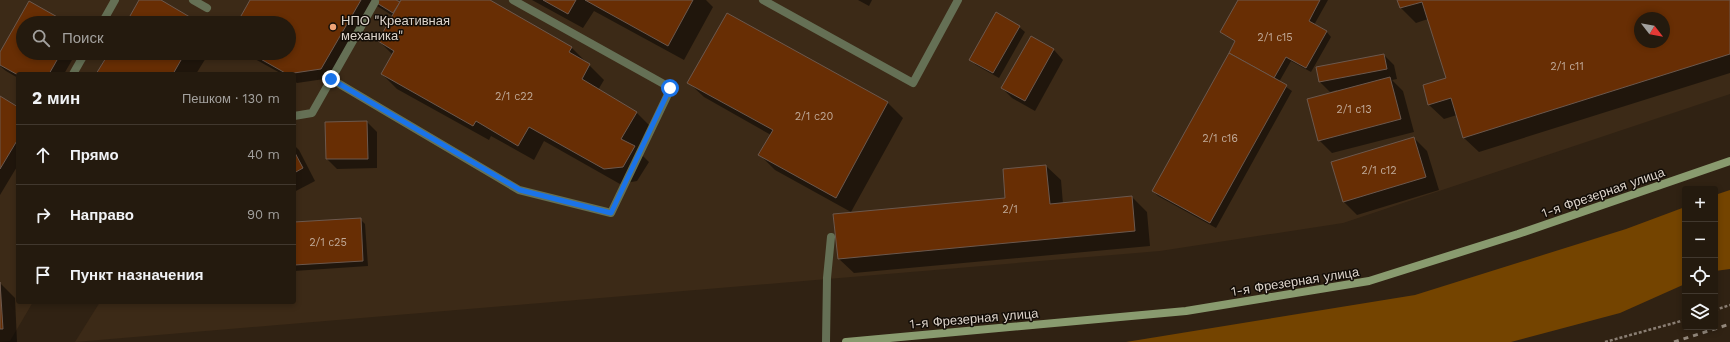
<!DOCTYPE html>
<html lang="ru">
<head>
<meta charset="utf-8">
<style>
	:root { --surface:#241a0e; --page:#2c2317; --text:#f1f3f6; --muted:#a3a19e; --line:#41382e }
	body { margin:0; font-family:"Work Sans",sans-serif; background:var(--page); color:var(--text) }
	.controls { position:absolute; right:12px; bottom:12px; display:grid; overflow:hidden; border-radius:4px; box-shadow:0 2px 6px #0003 }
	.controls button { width:36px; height:36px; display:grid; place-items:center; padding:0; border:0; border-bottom:1px solid var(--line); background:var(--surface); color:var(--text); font:20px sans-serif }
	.compass { position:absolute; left:1634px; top:12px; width:36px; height:36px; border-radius:50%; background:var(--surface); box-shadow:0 2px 6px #0003; rotate:121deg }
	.stop { position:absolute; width:12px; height:12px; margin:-9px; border:3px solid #1a73e8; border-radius:50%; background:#fff }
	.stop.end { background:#1a73e8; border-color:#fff; box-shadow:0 1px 4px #0008 }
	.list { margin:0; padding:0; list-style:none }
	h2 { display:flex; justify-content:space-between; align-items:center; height:52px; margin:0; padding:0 16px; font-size:17px }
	h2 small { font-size:13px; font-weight:400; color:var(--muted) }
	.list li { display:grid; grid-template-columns:26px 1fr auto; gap:12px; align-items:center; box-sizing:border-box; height:60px; padding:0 16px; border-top:1px solid var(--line) }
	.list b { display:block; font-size:15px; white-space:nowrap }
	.list em { font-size:13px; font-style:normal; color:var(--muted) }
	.icon { flex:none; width:22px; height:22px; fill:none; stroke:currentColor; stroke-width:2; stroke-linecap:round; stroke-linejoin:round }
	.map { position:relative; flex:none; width:1730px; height:342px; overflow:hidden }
	.search { position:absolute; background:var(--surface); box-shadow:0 2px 6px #0003; left:16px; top:16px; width:280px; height:44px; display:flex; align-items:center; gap:10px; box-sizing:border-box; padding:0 14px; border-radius:22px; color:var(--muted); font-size:15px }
	.panel { position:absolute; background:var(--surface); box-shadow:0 2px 6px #0003; left:16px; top:72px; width:280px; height:232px; border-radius:4px }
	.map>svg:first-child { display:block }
	.built { fill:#3c2a17; fill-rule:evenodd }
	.forest { fill:#744400 }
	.shadow { fill:#0007; fill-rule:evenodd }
	.building { fill:#682e04; stroke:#6c584d; fill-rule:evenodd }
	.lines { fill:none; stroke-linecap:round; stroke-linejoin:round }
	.path { stroke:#8a7e73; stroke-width:2.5; stroke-dasharray:3 2; stroke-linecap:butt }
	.lane { stroke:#657055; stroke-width:8 }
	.secondary { stroke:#899b6f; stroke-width:8 }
	.rail { stroke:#93887c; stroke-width:3; stroke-dasharray:5 5; stroke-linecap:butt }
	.route { stroke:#1a73e8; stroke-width:5 }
	.poi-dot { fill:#efa377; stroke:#130d07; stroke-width:1.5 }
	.labels { text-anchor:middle; stroke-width:3; stroke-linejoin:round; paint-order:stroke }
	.number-label { font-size:11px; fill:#c0aa99 }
	.poi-label { font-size:13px; fill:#ddd4cb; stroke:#130d07; text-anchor:start }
	.street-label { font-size:13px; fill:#ddd4cb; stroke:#130d07 }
</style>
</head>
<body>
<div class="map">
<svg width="1730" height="342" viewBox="0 0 1730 342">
	<rect width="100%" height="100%" fill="#302213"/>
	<path class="built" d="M0,0H1730V94L1343,223L1160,251L75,342L100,302H294V74H18V302H33L10,341L0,342ZM1640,18H1664V42H1640ZM23,23H289V53H23Z"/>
	<g class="forest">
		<polygon points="1730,190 1730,269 1715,271 1715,195"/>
		<polygon points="1685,207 1685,284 1620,313 1511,342 1126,342 1415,295 1626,229"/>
	</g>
	<g class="shadow">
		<polygon points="251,0 394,0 400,3 402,0 488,0 572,48 604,80 598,90 637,113 652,128 638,151 649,162 637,181 620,184 544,141 534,160 491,136 489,140 397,89 382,74 393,55 379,41 393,16 374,4 331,78 297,83 294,81 294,74 282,74 244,53 289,53 289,23 238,23"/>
		<polygon points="532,0 706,0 713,7 684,60 594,11 583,28"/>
		<polygon points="858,0 872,0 869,6"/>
		<polygon points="1239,0 1328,0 1314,25 1326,31 1331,37 1311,72 1291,61 1279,82 1292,91 1216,228 1158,196 1153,191 1236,42 1222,32"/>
		<path d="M1399,0H1730V73L1479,152L1464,138L1457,115L1444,119L1429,105L1448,78L1428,19L1416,23L1401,8ZM1640,18H1664V42H1640Z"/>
		<polygon points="29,2 66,23 23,23 23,53 76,53 64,74 18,74 18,78 6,71 0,66 0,54"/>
		<polygon points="728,14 888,103 903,118 851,212 775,170 760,155 771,135 704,97 689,83"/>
		<polygon points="996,14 1019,27 1025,32 999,78 976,65 970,59"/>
		<polygon points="1031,37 1054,50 1063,60 1035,111 1012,98 1002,88"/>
		<polygon points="110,53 209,53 196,74 98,74"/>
		<polygon points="1384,55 1394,65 1397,79 1392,80 1403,91 1414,132 1332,153 1319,140 1337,92 1337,90 1330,92 1320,82"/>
		<polygon points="0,98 18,108 18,165 0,195"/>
		<polygon points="367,122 377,132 377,168 337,169 327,159"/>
		<polygon points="1414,138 1427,151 1439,190 1357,215 1344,202 1332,163"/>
		<polygon points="294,145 299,150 315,181 294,192"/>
		<polygon points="1046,166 1061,180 1063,204 1132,197 1147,212 1150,246 854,273 839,259 1006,199 1004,170"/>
		<polygon points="360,219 365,224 368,266 294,271 294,223"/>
		<polygon points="0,283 15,298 17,342 0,342"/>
	</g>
	<g class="building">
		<polygon points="139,0 161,0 200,23 126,23"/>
		<polygon points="250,0 361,0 321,69 287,74 250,53 289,53 289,23 237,23"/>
		<polygon points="372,0 396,0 400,2 393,13"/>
		<polygon points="401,0 490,0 572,47 569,52 590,64 582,79 637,112 621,139 635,146 623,167 604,169 529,127 518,146 476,121 473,126 381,74 394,51 378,41"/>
		<polygon points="543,0 576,0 568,14"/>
		<polygon points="585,0 693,0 668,46"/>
		<polygon points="1238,0 1320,0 1309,21 1327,31 1306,68 1286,57 1274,78 1229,53 1235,41 1220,32"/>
		<path d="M1397,0H1730V54L1463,138L1451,98L1428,105L1423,85L1446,78L1422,2L1400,8ZM1640,18H1664V42H1640Z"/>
		<polygon points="29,1 68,23 23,23 23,53 61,53 49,74 18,75 0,65 0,52"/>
		<polygon points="996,12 1020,26 993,73 969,60"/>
		<polygon points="727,13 888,102 836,198 758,155 773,130 687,83"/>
		<polygon points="1031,36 1054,49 1025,101 1001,88"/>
		<polygon points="109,53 185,53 173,74 96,74"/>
		<polygon points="1229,53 1287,85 1210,223 1152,191"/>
		<polygon points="1384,54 1387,69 1319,82 1316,67"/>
		<polygon points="1390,77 1401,119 1318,141 1307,99"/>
		<polygon points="0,96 18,107 18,139 0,169"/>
		<polygon points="367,121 368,159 326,159 325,122"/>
		<polygon points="1414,137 1426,177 1343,202 1331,162"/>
		<polygon points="294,151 303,168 294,173"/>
		<polygon points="1046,165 1050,204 1132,196 1135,231 838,259 833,214 1005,198 1003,169"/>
		<polygon points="361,218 363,261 294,265 294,222"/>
		<polygon points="0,282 3,329 0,329"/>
	</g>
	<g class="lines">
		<g class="path">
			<polyline points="1715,310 1730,305"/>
			<polyline points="1605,342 1685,320"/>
		</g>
		<g class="lane">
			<polyline points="193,0 207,8"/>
			<polyline points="763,0 913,83 958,0"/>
			<polyline points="102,23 115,0"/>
			<polyline points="73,74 85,53"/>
			<polyline points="331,79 519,190 611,213 671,88 513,0"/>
			<polyline points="294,116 312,113 375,2"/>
			<polyline points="826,342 827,278 831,237"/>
		</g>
		<polyline class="secondary" points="846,342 1186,311 1369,281 1518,234 1730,161"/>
		<polyline class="rail" points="1674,342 1730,324"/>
	</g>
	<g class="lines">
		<polyline class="route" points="331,79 520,190 611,213 670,88"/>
	</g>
	<circle class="poi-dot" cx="333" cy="27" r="4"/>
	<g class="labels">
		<g class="number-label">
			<text x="1275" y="41">2/1 с15</text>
			<text x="1567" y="70">2/1 с11</text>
			<text x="514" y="100">2/1 c22</text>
			<text x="1354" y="113">2/1 с13</text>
			<text x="814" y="120">2/1 c20</text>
			<text x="1220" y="142">2/1 с16</text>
			<text x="1379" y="174">2/1 с12</text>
			<text x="1010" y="213">2/1</text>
			<text x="328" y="246">2/1 с25</text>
		</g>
		<g class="poi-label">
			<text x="341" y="25">НПО "Креативная<tspan x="341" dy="15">механика"</tspan></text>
		</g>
		<g class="street-label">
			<text transform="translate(1603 192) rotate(-19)" y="5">1-я Фрезерная улица</text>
			<text transform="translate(1295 281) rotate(-9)" y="5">1-я Фрезерная улица</text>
			<text transform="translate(974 318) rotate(-5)" y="5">1-я Фрезерная улица</text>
		</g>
	</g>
</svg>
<div class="controls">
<button>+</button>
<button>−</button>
<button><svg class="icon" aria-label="locate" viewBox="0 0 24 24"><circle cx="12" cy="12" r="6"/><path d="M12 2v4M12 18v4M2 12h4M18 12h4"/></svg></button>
<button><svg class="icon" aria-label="layers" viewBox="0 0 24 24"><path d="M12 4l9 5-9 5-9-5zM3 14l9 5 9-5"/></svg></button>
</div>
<svg class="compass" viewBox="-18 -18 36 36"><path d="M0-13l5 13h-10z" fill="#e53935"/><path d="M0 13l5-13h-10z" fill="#a3a19e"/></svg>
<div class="stop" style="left:670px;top:88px"></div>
<div class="stop end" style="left:331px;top:79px"></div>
<div class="search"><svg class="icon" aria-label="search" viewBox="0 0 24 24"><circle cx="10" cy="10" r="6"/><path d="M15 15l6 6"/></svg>Поиск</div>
<section class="panel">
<h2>2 мин<small>Пешком · 130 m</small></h2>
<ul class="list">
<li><svg class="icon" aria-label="ahead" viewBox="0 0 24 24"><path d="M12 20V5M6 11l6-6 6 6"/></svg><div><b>Прямо</b></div><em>40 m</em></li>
<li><svg class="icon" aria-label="right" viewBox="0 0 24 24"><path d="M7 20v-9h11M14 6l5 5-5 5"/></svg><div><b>Направо</b></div><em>90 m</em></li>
<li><svg class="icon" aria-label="arrive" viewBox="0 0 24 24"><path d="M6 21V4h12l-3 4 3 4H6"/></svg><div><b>Пункт назначения</b></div></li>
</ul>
</section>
</div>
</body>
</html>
